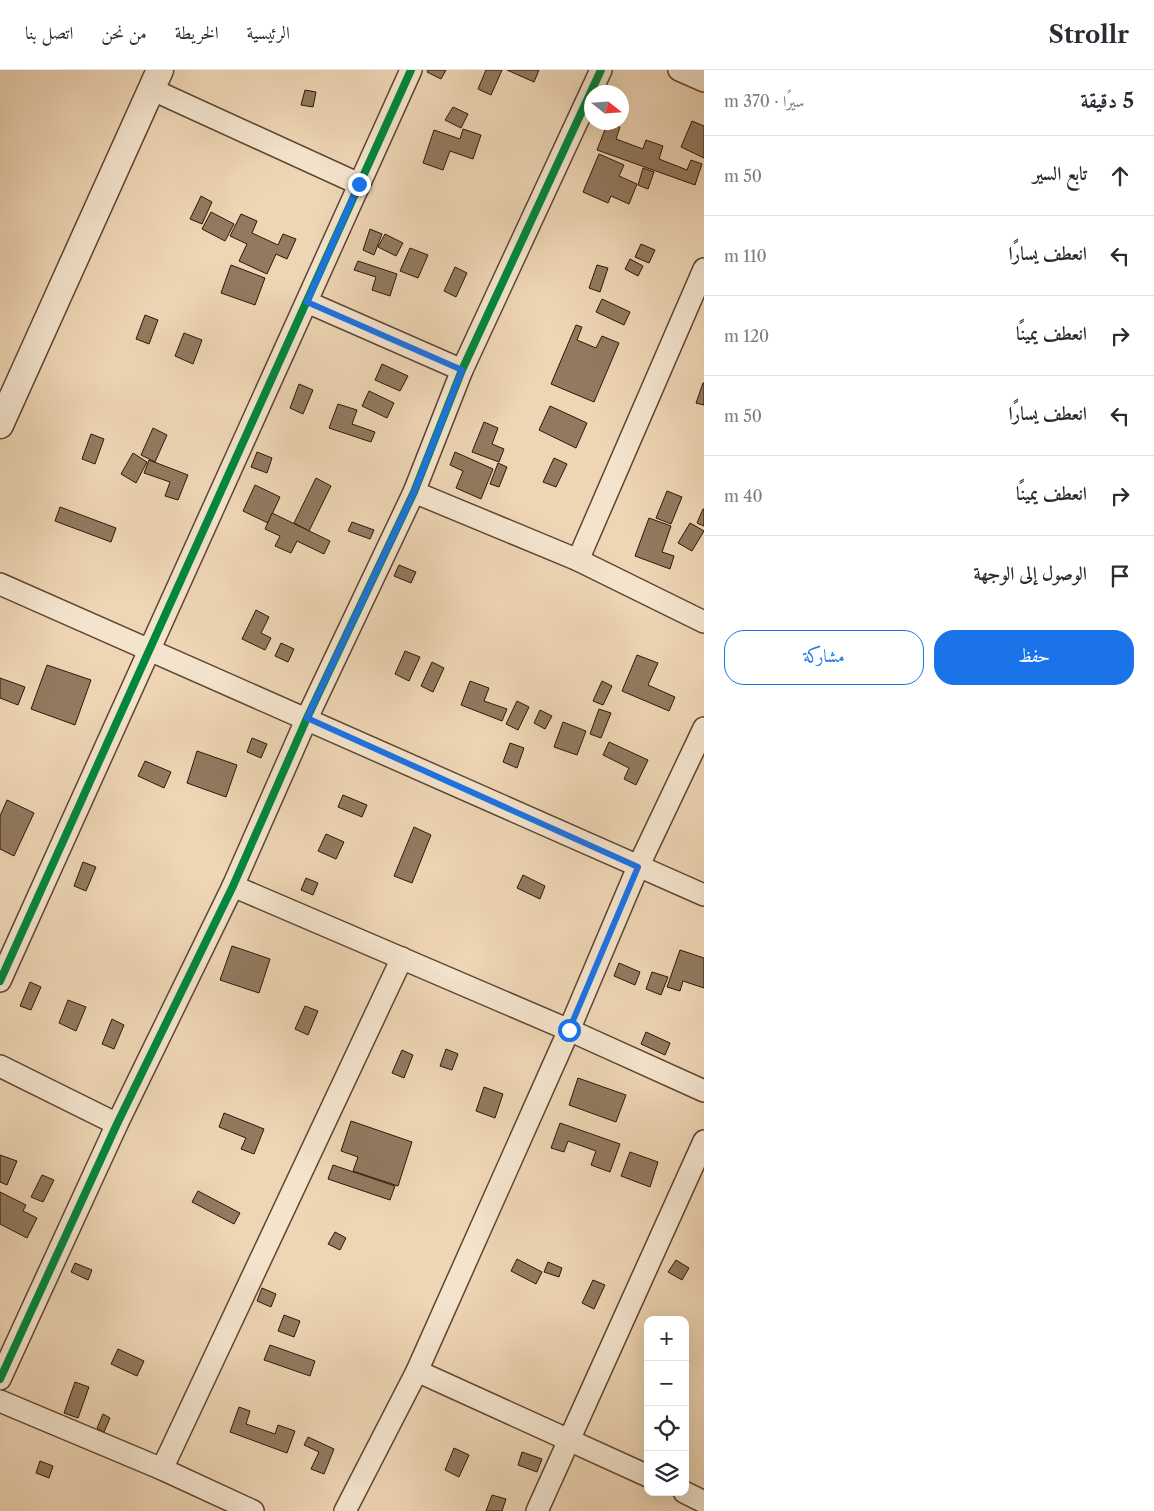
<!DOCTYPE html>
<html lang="ar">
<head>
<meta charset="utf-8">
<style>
	:root { --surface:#fff; --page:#f7f7f7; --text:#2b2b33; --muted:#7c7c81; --line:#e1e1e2; --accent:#1a73e8 }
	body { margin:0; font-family:"Libre Caslon Text",Amiri,serif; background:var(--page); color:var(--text); direction:rtl }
	.controls { position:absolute; right:15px; bottom:15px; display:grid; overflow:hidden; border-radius:10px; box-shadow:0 5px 20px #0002 }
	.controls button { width:45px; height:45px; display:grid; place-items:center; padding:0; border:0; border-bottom:1px solid var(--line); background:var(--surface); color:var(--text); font:25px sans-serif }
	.compass { position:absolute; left:584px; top:15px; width:45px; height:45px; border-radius:50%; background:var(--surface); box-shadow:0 5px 20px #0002; rotate:107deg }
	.stop { position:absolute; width:15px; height:15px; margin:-11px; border:4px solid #1a73e8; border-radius:50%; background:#fff }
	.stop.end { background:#1a73e8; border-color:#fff; box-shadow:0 1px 5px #0008 }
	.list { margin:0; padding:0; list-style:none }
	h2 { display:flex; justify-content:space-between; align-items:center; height:65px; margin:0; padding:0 20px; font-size:21px }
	h2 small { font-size:16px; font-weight:400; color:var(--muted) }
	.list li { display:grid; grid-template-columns:32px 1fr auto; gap:15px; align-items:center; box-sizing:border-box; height:80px; padding:0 20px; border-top:1px solid var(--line) }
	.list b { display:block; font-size:19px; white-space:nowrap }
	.list em { font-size:16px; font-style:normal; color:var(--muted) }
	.actions { display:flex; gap:10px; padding:15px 20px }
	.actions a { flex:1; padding:11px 0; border:1px solid var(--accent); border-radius:20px; text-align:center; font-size:18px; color:var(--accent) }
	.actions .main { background:var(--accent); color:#fff }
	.icon { flex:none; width:28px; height:28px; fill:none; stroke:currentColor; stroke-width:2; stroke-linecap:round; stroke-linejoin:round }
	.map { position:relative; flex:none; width:704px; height:1441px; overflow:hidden; direction:ltr }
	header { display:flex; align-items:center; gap:30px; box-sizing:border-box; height:70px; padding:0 25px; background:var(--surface); border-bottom:1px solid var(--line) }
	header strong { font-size:24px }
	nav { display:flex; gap:28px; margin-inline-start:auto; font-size:18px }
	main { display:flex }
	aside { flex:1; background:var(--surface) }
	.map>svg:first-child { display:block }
	.building { fill:#927a60; stroke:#2f1704 }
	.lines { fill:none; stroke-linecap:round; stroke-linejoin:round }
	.minor-casing { stroke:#5f4630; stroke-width:24 }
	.tertiary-casing { stroke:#5f4630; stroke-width:29 }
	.minor { stroke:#f4e4ce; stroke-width:21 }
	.tertiary { stroke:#f4e4ce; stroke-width:26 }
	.cycleway-casing { stroke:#f4e4ce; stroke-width:11 }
	.cycleway { stroke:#00873e; stroke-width:8 }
	.route { stroke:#1a73e8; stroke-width:6 }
</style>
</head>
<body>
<header>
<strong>Strollr</strong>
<nav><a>الرئيسية</a><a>الخريطة</a><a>من نحن</a><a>اتصل بنا</a></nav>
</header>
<main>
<aside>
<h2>5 دقيقة<small>سيرًا · 370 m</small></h2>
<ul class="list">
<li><svg class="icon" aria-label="ahead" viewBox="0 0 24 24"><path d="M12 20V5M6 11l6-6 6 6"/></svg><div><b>تابع السير</b></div><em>50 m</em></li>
<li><svg class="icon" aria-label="left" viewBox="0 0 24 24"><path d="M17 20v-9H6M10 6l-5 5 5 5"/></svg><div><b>انعطف يسارًا</b></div><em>110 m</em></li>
<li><svg class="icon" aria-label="right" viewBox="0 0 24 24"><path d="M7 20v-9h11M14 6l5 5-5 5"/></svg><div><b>انعطف يمينًا</b></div><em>120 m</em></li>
<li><svg class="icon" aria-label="left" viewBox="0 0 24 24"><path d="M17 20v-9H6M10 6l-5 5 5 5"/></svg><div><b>انعطف يسارًا</b></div><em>50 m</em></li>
<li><svg class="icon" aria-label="right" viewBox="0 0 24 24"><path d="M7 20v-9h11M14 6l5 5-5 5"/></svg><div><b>انعطف يمينًا</b></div><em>40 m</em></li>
<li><svg class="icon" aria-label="arrive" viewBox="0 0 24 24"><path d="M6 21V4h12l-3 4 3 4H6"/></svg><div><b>الوصول إلى الوجهة</b></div></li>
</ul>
<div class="actions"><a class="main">حفظ</a><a>مشاركة</a></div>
</aside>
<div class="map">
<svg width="704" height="1441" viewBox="0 0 704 1441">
	<rect width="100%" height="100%" fill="#eed5b4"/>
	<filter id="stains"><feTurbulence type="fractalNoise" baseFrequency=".004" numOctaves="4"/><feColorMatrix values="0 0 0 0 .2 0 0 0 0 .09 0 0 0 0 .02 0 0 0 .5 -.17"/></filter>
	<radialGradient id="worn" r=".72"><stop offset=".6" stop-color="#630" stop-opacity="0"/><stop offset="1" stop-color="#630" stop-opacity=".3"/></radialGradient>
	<g class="building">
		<polygon points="428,0 446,0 441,9 427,2"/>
		<polygon points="486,0 502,0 491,25 478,19"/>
		<polygon points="507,0 539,0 534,12"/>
		<polygon points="305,20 316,22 313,37 301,35"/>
		<polygon points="453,37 468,44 461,58 445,50"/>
		<polygon points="692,51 704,56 704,88 681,77"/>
		<polygon points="608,52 620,57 616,69 643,79 646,70 663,76 659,89 687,100 691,90 702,94 695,115 597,80"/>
		<polygon points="463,59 481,65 473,89 450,81 443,100 423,93 434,60 460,69"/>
		<polygon points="599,84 624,95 619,106 637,114 629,134 611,126 608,133 583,122"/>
		<polygon points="643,98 654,102 648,119 638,115"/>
		<polygon points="201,126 212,132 202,154 190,149"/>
		<polygon points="211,142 234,154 225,171 202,159"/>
		<polygon points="241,144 257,151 252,163 278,175 283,164 296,169 287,189 276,184 267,204 239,191 247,174 230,166"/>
		<polygon points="370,159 382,164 374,185 363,180"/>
		<polygon points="385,164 403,173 396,186 378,177"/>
		<polygon points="641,174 655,180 649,193 635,187"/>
		<polygon points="410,178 428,185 418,208 400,201"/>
		<polygon points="630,189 643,196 638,206 625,199"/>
		<polygon points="358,191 397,204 390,226 372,220 376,207 354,200"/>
		<polygon points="231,195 265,208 255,235 221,223"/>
		<polygon points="597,195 608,198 600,222 589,218"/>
		<polygon points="455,197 467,203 456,227 444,221"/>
		<polygon points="602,229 630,242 624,255 596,242"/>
		<polygon points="145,245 158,250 149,274 136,269"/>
		<polygon points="576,255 582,257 577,270 596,278 602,266 619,273 594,332 551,314"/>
		<polygon points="184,263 202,270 193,294 175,286"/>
		<polygon points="382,294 408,306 400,321 375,310"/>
		<polygon points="703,313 704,313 704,335 696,333"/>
		<polygon points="299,314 313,320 303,344 290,338"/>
		<polygon points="369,321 394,333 387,348 362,336"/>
		<polygon points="338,334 357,340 352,354 375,362 371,372 329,358"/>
		<polygon points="550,336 587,353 576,378 539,360"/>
		<polygon points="484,352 498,358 492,374 504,379 499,392 472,382"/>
		<polygon points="153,358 167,365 155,392 141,385"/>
		<polygon points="91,364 104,369 95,394 82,389"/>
		<polygon points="257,382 272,388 267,403 251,397"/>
		<polygon points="455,382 493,399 481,429 456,418 463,401 450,395"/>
		<polygon points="133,383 147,392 136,413 121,404"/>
		<polygon points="554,388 567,394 556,417 543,412"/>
		<polygon points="149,390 188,405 178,430 165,426 170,412 144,403"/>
		<polygon points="498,393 507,397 499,417 490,414"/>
		<polygon points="316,408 331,416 309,461 294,453"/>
		<polygon points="255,415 280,427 268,453 243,441"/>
		<polygon points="667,421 682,427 671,454 656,448"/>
		<polygon points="60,437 116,458 111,472 55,451"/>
		<polygon points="703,439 704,439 704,456 697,453"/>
		<polygon points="272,443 330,471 324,484 297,471 291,483 275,476 280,466 265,459"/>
		<polygon points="649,448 671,456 662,482 674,486 670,499 635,486"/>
		<polygon points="352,452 374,460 370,469 348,461"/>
		<polygon points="690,453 704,461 692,481 678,473"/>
		<polygon points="399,495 416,502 411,513 394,506"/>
		<polygon points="256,540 269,547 261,563 271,568 265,580 242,569"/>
		<polygon points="281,573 294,579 288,592 275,586"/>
		<polygon points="405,581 420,587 409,611 395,604"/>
		<polygon points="637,585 658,593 648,615 675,627 669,641 622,621"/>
		<polygon points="432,592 444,598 433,622 421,616"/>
		<polygon points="47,595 91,610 75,655 31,639"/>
		<polygon points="0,608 25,617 18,635 0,628"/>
		<polygon points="470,611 489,618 484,631 507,639 502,651 461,635"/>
		<polygon points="602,611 612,616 603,635 593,631"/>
		<polygon points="517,631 529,637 518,660 506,654"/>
		<polygon points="599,639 611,643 601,668 590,664"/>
		<polygon points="540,640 552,646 545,659 534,653"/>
		<polygon points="563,652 586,661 577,685 554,677"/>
		<polygon points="252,668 267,674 261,688 247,682"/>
		<polygon points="609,672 648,690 636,715 624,709 629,698 603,685"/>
		<polygon points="510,673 524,678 517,698 503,692"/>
		<polygon points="197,681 237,695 226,727 187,713"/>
		<polygon points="145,691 171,702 164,718 138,706"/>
		<polygon points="343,725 367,735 362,747 338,737"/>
		<polygon points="7,730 34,743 14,786 0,779 0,746"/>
		<polygon points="414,757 431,765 412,813 394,806"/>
		<polygon points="326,764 344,772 336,789 318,781"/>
		<polygon points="83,792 96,797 86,821 74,816"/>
		<polygon points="523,805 545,816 540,829 517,818"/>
		<polygon points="306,808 318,813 313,825 301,820"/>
		<polygon points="232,876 270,889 259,923 220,910"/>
		<polygon points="680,880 704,888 704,918 683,911 680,921 667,917"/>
		<polygon points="619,893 640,902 635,915 614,906"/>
		<polygon points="652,902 668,907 661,925 646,919"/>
		<polygon points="30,912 41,917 31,940 20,936"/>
		<polygon points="68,930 86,937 76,961 59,953"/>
		<polygon points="305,936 318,941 308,965 295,959"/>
		<polygon points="112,949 124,955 114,979 102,974"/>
		<polygon points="646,962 670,973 665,985 641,974"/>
		<polygon points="446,979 458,984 452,1000 440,996"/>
		<polygon points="402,980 413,985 404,1008 392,1003"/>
		<polygon points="578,1008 626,1025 616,1052 569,1035"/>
		<polygon points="484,1017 503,1024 495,1048 476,1041"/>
		<polygon points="224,1043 264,1059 254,1084 241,1079 246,1068 219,1057"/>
		<polygon points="351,1051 412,1072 398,1116 353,1101 358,1087 341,1081"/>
		<polygon points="560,1053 620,1074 610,1102 591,1095 596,1081 568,1071 564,1082 551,1078"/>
		<polygon points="630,1082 658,1092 650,1117 621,1106"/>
		<polygon points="0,1085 17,1091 7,1115 0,1112"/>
		<polygon points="333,1095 395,1116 390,1130 328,1109"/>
		<polygon points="42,1105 54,1110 43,1132 31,1127"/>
		<polygon points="198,1121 240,1143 234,1154 192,1132"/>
		<polygon points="0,1122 26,1135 23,1141 37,1148 27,1168 0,1154"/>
		<polygon points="335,1162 346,1168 340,1180 328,1174"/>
		<polygon points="517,1189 542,1202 536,1214 511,1201"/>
		<polygon points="676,1190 689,1198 682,1210 668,1202"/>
		<polygon points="548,1192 562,1198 559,1207 544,1202"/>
		<polygon points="75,1193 92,1200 88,1210 71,1202"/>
		<polygon points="593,1210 605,1215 594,1239 582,1233"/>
		<polygon points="262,1218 276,1224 271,1237 257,1231"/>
		<polygon points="284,1245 300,1251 294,1267 278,1261"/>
		<polygon points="270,1275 315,1291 310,1306 264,1290"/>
		<polygon points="118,1279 144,1291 137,1306 111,1294"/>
		<polygon points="75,1312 89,1317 78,1348 64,1343"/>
		<polygon points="239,1337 250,1341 246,1354 275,1364 278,1355 295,1361 287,1383 230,1362"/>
		<polygon points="103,1344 110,1348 104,1362 97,1358"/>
		<polygon points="308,1367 334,1379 324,1404 311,1399 319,1382 304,1375"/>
		<polygon points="454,1378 469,1385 459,1407 445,1400"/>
		<polygon points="522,1382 542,1389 537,1402 518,1395"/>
		<polygon points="40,1391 53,1396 49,1408 36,1403"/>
		<polygon points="492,1425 506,1429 502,1441 486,1441"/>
	</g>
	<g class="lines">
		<g class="minor-casing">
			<g id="minor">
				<polyline points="679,0 704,11"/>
				<polyline points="151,19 359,114"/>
				<polyline points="307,232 462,300"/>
				<polyline points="414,422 578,490 704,552"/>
				<polyline points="578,490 704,199"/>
				<polyline points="0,514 704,825"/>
				<polyline points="233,816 569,960 704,1021"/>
				<polyline points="0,911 411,0"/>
				<polyline points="0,996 117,1054"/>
				<polyline points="417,1301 648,1406"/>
				<polyline points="0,1309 117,1054 233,816 307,648 414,422 462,300 601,0"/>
				<polyline points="0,1331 162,1399 253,1441"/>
				<polyline points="162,1399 402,888"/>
				<polyline points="684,1422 704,1432"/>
				<polyline points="345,1441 417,1301 569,960 638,797 704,658"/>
				<polyline points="537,1441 704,1071"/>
			</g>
		</g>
		<g class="tertiary-casing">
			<polyline id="tertiary" points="0,355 160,0"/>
		</g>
		<use href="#minor" class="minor"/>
		<use href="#tertiary" class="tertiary"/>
		<g class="cycleway-casing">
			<g id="cycleway">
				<polyline points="0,911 411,0"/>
				<polyline points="0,1309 117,1054 233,816 307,648 414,422 462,300 601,0"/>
			</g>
		</g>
		<use href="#cycleway" class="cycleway"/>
	</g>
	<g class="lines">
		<polyline class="route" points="359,114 307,232 462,300 414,422 307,648 638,797 569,960"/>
	</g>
	<rect width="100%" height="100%" filter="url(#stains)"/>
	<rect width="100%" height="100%" fill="url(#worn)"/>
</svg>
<div class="controls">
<button>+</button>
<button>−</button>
<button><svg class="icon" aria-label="locate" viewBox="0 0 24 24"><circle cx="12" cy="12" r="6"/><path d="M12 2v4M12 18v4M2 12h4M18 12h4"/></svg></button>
<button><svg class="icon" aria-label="layers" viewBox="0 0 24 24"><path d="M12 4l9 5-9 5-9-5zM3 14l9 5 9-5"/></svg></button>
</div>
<svg class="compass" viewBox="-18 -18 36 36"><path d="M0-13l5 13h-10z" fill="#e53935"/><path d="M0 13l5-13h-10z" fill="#7c7c81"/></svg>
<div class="stop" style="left:569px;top:960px"></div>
<div class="stop end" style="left:359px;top:114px"></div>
</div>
</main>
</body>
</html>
